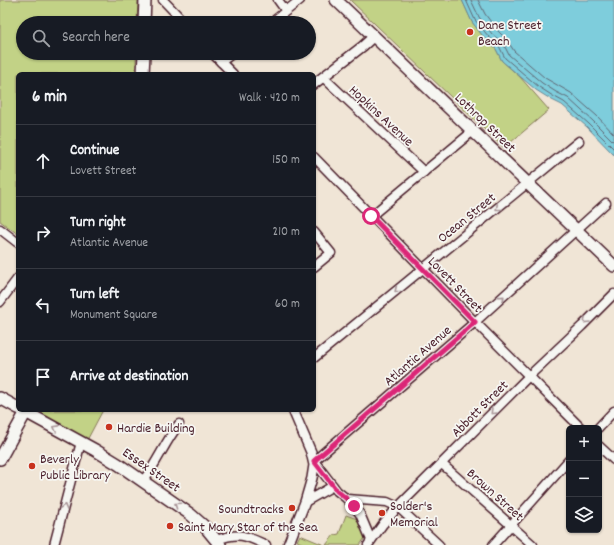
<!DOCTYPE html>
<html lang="en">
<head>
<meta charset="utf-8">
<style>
	:root { --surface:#171b24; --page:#20242c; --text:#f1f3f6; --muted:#9ea1a6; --line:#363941 }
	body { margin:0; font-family:Dekko,sans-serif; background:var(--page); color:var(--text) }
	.controls { position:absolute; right:12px; bottom:12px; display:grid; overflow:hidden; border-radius:6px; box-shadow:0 1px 3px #0004 }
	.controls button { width:36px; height:36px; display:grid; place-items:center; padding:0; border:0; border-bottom:1px solid var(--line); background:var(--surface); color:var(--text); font:20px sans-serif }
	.stop { position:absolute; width:12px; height:12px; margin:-9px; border:3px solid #db2777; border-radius:50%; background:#fff }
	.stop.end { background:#db2777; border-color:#fff; box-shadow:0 1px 4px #0008 }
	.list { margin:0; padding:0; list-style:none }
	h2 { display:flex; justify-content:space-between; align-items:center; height:52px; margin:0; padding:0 16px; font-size:17px }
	h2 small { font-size:13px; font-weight:400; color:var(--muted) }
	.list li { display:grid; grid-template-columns:26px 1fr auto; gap:12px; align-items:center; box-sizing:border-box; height:72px; padding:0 16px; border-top:1px solid var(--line) }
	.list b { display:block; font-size:15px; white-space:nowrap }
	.list p { margin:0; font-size:13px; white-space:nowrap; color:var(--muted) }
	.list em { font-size:13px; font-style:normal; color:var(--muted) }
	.icon { flex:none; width:22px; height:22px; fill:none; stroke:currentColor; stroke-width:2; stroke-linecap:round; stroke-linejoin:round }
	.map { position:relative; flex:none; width:614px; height:545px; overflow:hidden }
	.search { position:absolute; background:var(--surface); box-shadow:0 1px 3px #0004; left:16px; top:16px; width:300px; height:44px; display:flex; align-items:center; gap:10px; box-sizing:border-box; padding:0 14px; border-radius:22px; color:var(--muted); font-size:15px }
	.panel { position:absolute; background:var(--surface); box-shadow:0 1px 3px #0004; left:16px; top:72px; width:300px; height:340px; border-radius:6px }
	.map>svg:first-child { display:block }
	.green { fill:#c2d286; stroke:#867858 }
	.water { fill:#7ecddc; stroke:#698795 }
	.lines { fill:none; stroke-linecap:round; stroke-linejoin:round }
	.shore { stroke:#5f6572; stroke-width:1 }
	.minor-casing { stroke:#4a1f2b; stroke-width:11 }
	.tertiary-casing { stroke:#4a1f2b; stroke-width:12 }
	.secondary-casing { stroke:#4a1f2b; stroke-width:14 }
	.minor { stroke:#f6f6f2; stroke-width:8 }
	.tertiary { stroke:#f6f6f2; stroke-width:9 }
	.secondary { stroke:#f6f6f2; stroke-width:11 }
	.oneway { stroke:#a99598 }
	.route { stroke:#db2777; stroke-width:5 }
	.poi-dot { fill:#c8321e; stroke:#f6f6f2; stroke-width:1.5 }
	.labels { text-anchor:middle; stroke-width:3.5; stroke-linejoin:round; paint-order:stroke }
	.poi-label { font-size:14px; fill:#4a1f2b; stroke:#f6f6f2; text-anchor:start }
	.street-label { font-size:14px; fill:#4a1f2b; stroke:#f6f6f2 }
</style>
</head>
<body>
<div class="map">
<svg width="614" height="545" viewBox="0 0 614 545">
	<rect width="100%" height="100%" fill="#f0e5d6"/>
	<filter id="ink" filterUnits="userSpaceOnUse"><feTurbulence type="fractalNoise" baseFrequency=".025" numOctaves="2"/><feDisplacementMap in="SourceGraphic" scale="8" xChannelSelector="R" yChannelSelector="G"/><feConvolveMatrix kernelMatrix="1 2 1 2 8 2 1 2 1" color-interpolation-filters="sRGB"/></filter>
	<g filter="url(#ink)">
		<g class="green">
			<polygon points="0,0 138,0 137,23 23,23 23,53 136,53 136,74 18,74 18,234 0,221"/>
			<polygon points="350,0 462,0 472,22 486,40 496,49 502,61 520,77 549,110 504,148"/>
			<polygon points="29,410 103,410 85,444"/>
			<polygon points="346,515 360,520 367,535 360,545 326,545 334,535 339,534"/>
			<polygon points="300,535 324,545 306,545 297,541"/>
		</g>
		<polygon class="water" points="462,0 614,0 614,155 587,127 562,105 552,100 536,90 502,61 496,49 486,40 472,22"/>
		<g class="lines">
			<g class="shore">
				<polyline points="466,0 475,20 489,37 499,46 505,58 539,87 553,96 564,102 589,124 614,149"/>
				<polyline points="471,0 479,17 492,34 503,43 509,55 542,83 556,92 568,98 593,121 614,142"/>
				<polyline points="478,0 485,14 497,30 507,40 514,51 545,78 571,93 597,116 614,134"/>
			</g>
			<g class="minor-casing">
				<g id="minor">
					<polyline points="163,0 185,23"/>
					<polyline points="278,0 286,11"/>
					<polyline points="271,23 300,0"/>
					<polyline points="212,53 233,74"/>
					<polyline points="221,62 233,53"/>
					<polyline points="323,77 424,172"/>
					<polyline points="314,157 475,322 581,428"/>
					<polyline points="371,216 473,131"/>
					<polyline points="0,229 18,243"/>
					<polyline points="314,232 331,253 314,267"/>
					<polyline points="0,302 18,278"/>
					<polyline points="314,358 579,141"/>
					<polyline points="598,428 614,411"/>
					<polyline points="599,446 614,460"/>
					<polyline points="442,464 533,545"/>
					<path d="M143,481C157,463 165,442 179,424"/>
					<polyline points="347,499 387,502 398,507 439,545"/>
					<polyline points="305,502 333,486"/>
					<path d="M216,540C239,532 245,535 266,545"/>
					<polyline points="371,540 360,514 354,506 347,499 337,491 314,461 475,322 606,203"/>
					<polyline points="54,545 81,442"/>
					<polyline points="368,545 383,524 398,507 529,376 582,326 614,294"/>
					<polyline points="493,545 511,525 569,460"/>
				</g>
			</g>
			<g class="tertiary-casing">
				<g id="tertiary">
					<polyline points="314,84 363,46 374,36"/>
					<polyline points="288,545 305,502 312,478 314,465 311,452 293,410"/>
				</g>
			</g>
			<g class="secondary-casing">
				<g id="secondary">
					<polyline points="336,0 614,266"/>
					<polyline points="144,23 145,0"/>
					<polyline points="143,74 144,53"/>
					<polyline points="0,398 18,408"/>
					<polyline points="22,410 95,450 118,464 190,514 206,528 220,545"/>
					<polyline points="0,459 27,410"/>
				</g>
			</g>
			<use href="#minor" class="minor"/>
			<use href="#tertiary" class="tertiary"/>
			<use href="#secondary" class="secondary"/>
		</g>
		<defs><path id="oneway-chevron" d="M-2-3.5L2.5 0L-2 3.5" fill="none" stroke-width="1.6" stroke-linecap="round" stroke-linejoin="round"/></defs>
		<g class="oneway">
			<use href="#oneway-chevron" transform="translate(498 208) rotate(141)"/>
			<use href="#oneway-chevron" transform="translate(397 290) rotate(141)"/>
			<use href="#oneway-chevron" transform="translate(502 298) rotate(-42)"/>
			<use href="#oneway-chevron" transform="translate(586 321) rotate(135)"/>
			<use href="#oneway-chevron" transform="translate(493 412) rotate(135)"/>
			<use href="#oneway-chevron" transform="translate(56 428) rotate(-152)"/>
			<use href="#oneway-chevron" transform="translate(177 505) rotate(-145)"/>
			<use href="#oneway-chevron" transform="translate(64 507) rotate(-75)"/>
		</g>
	</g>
	<g class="lines" filter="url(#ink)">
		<polyline class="route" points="354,506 347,499 337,491 314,461 475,322 371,216"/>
	</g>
	<g class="poi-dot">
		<circle cx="470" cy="32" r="4"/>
		<circle cx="109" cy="427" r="4"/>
		<circle cx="32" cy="466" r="4"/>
		<circle cx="292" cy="508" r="4"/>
		<circle cx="382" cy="513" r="4"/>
		<circle cx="170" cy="526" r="4"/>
	</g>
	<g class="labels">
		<g class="poi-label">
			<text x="478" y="29">Dane Street<tspan x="478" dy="16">Beach</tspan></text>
			<text x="117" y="432">Hardie Building</text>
			<text x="40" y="463">Beverly<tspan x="40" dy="16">Public Library</tspan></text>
			<text x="390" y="510">Solder's<tspan x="390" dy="16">Memorial</tspan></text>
			<text x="284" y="513" text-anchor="end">Soundtracks</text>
			<text x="178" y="531">Saint Mary Star of the Sea</text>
		</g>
		<g class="street-label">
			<text transform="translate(382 115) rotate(43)" y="5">Hopkins Avenue</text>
			<text transform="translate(486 122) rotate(44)" y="5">Lothrop Street</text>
			<text transform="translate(466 217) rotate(-39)" y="5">Ocean Street</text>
			<text transform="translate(456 284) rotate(46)" y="5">Lovett Street</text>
			<text transform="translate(417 355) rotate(-41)" y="5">Atlantic Avenue</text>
			<text transform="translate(479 408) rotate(-45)" y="5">Abbott Street</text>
			<text transform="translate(152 469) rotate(35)" y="5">Essex Street</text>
			<text transform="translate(496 494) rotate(42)" y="5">Brown Street</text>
		</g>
	</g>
</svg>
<div class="controls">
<button>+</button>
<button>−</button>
<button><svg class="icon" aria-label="layers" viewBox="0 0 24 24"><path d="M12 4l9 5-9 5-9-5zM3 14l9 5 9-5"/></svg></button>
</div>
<div class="stop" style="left:371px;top:216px"></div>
<div class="stop end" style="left:354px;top:506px"></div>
<div class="search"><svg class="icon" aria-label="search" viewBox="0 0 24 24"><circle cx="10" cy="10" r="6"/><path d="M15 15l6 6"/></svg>Search here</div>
<section class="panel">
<h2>6 min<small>Walk · 420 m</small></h2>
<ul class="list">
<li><svg class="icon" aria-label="ahead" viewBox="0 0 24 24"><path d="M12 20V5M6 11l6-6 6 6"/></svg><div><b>Continue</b><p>Lovett Street</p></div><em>150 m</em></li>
<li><svg class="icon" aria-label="right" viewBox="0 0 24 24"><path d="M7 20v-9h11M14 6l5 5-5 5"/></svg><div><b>Turn right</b><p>Atlantic Avenue</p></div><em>210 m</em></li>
<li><svg class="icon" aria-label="left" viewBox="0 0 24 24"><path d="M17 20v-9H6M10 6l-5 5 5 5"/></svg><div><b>Turn left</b><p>Monument Square</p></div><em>60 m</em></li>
<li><svg class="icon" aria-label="arrive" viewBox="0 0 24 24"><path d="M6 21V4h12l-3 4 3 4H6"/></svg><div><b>Arrive at destination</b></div></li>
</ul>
</section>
</div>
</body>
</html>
